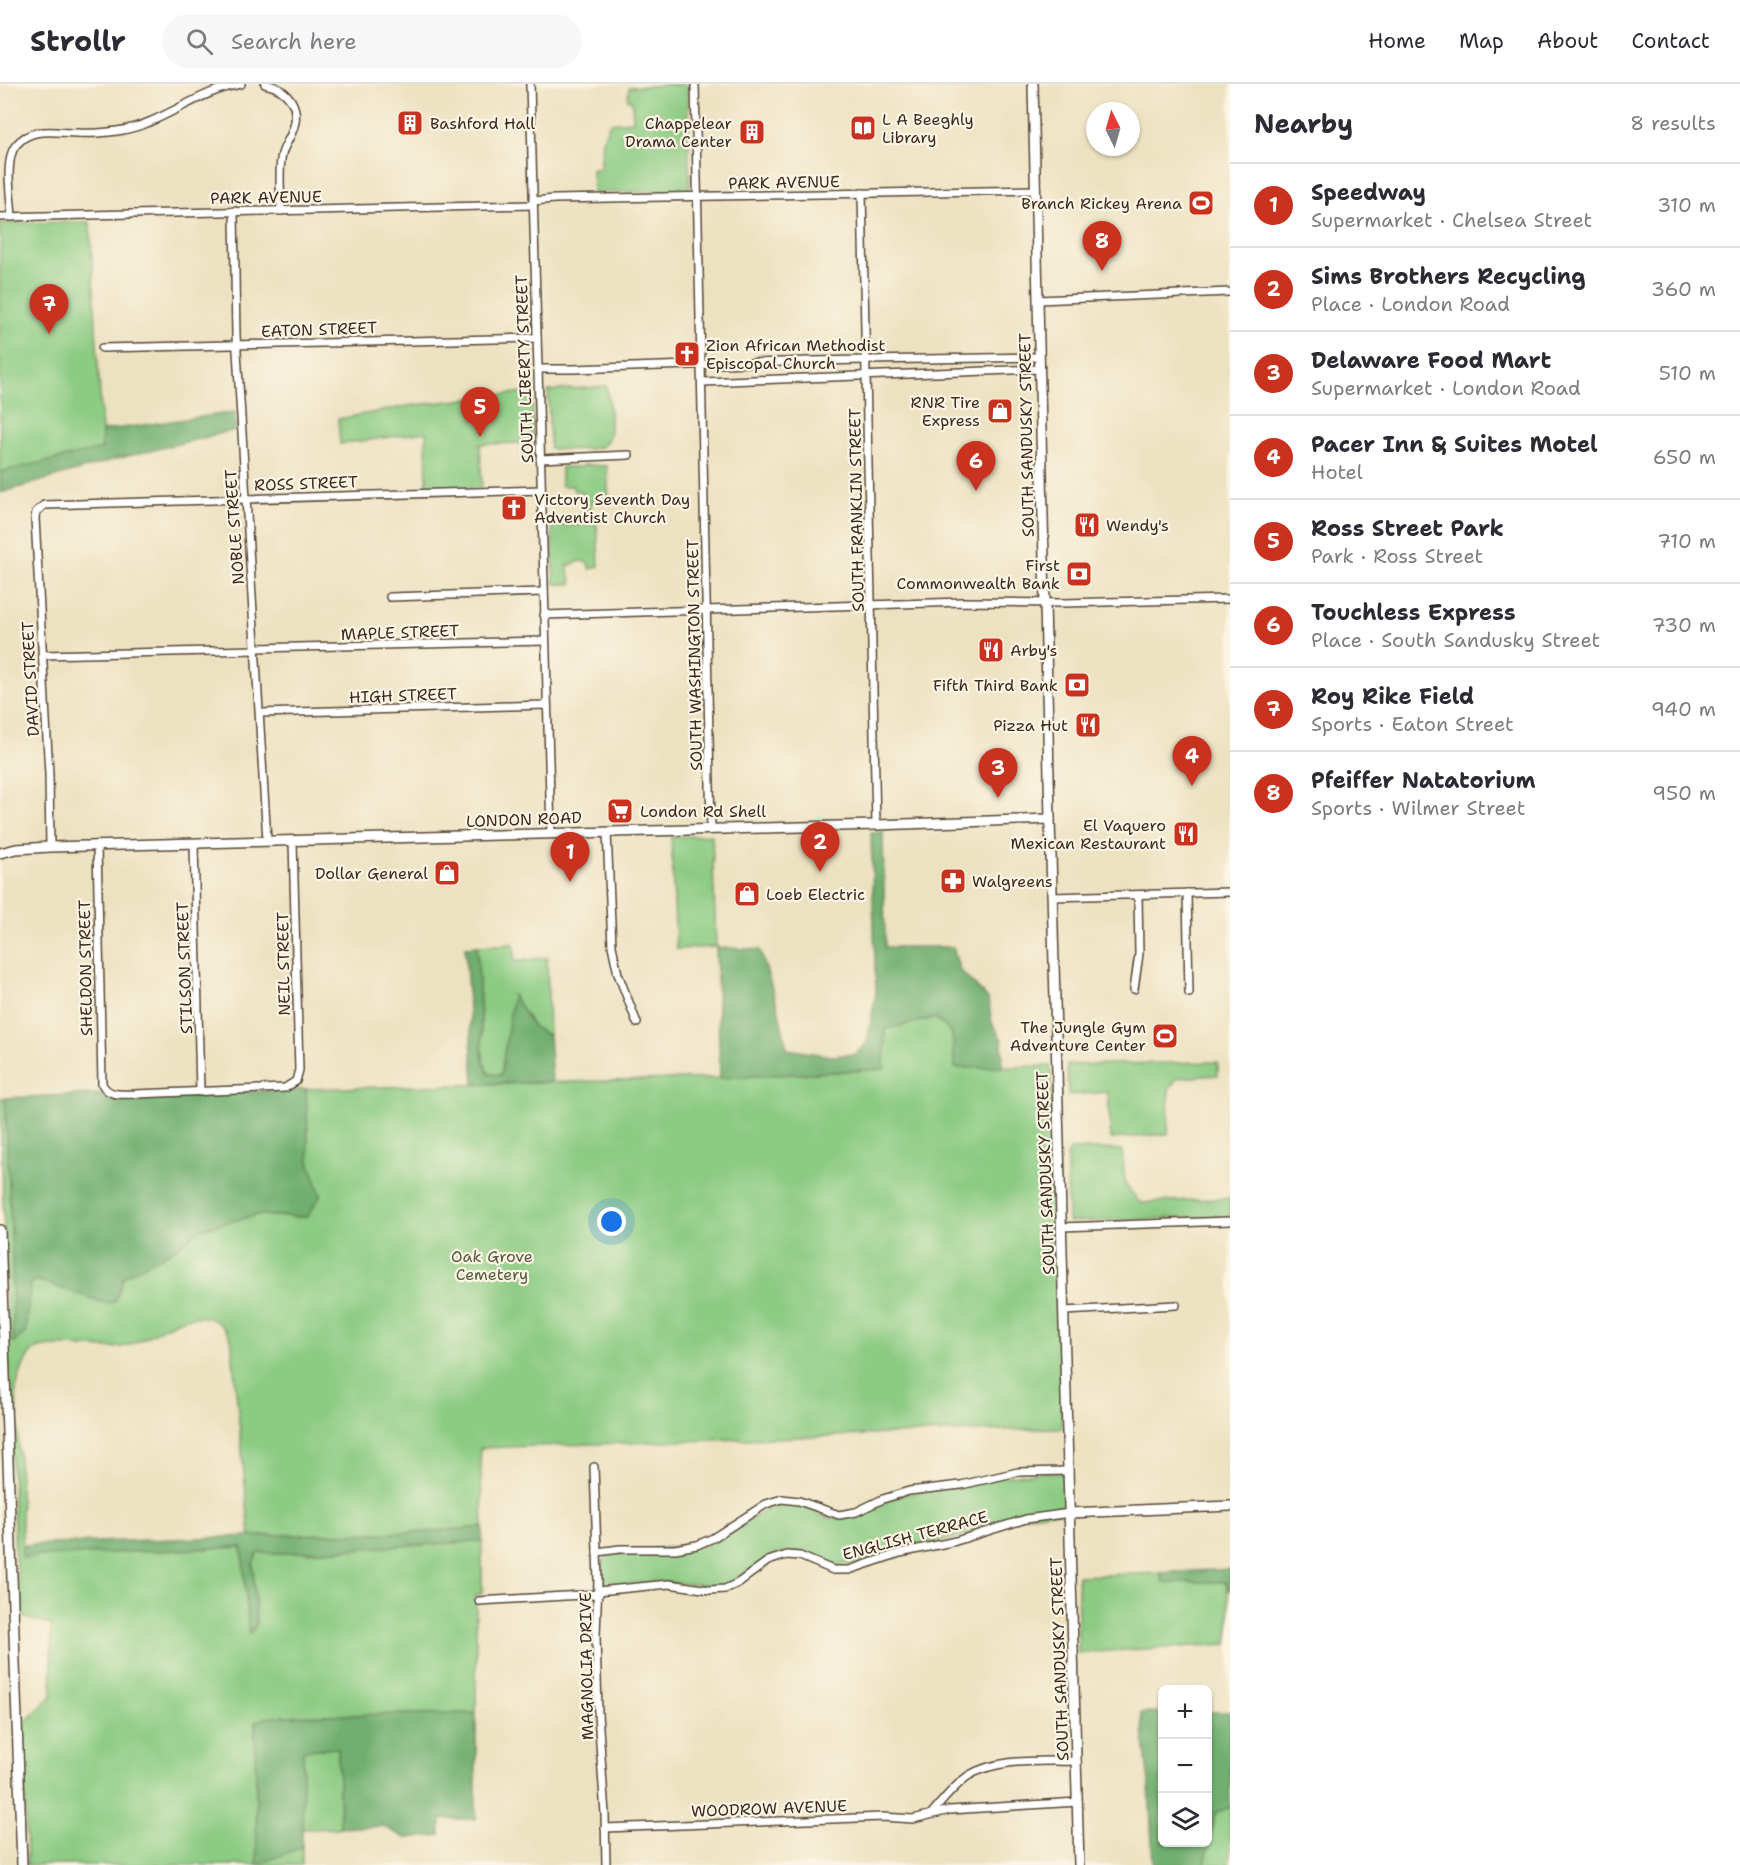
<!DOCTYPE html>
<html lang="en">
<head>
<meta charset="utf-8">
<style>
	:root { --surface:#fff; --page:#f7f7f7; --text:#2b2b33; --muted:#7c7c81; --line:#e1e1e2; --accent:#c8321e }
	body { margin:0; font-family:"Shantell Sans",sans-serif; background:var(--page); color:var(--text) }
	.controls { position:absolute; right:18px; bottom:18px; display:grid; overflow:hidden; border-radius:9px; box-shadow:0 2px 4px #0004 }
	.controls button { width:54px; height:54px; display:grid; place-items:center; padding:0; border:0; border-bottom:2px solid var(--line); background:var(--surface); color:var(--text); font:30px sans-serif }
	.compass { position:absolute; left:1086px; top:18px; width:54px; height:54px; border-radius:50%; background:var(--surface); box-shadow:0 2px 4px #0004; rotate:355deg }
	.you { position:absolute; left:612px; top:1138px; width:21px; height:21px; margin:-15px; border:4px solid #fff; border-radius:50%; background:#1a73e8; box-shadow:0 0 0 9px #1a73e833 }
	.badge { display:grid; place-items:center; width:39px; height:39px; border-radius:50%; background:var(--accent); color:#fff; font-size:20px; font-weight:700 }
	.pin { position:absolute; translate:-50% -50px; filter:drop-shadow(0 2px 3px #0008) }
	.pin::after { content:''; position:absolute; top:32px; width:21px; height:18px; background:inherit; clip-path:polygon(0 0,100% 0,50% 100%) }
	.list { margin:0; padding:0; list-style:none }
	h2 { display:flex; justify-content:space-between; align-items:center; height:78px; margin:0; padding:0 24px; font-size:26px }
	h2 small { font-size:20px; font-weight:400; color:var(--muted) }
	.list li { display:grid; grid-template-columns:39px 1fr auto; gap:18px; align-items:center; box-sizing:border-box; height:84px; padding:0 24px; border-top:2px solid var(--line) }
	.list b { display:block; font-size:22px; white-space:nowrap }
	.list p { margin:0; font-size:20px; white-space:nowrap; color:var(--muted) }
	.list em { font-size:20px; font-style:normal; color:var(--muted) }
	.icon { flex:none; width:33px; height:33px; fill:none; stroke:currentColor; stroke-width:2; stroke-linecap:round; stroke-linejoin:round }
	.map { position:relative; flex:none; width:1230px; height:1781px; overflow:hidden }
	header { display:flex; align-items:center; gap:36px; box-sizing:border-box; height:84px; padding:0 30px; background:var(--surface); border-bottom:2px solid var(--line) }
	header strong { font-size:28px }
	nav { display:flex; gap:33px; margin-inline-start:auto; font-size:21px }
	.search { width:420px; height:54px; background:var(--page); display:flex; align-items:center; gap:15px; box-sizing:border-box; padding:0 21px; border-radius:33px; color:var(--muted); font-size:22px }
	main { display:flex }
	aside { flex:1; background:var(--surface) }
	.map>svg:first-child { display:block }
	.green { fill:#8bcb82; stroke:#637a50; stroke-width:1.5 }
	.forest { fill:#70af70; stroke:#566c47; stroke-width:1.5 }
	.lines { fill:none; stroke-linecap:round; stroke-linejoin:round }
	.minor-casing { stroke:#564636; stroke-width:10 }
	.tertiary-casing { stroke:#564636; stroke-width:12 }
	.minor { stroke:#fff; stroke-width:7 }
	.tertiary { stroke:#fff; stroke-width:9 }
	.labels { text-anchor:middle; stroke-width:4.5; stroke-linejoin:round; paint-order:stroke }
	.poi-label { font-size:16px; fill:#3b2a1e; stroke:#fcf5e5; text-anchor:start }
	.street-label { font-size:16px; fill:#3b2a1e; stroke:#fcf5e5 }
	.park-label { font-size:16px; fill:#535a3c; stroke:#fcf5e5 }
</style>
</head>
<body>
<header>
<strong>Strollr</strong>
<div class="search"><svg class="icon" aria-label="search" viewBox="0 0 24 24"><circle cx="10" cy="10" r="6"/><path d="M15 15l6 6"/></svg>Search here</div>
<nav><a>Home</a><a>Map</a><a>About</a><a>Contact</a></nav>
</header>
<main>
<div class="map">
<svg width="1230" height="1781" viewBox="0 0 1230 1781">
	<rect width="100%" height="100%" fill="#fcf5e5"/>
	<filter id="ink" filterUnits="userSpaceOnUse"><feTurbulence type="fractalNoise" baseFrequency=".0167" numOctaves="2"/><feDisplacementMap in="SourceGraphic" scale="12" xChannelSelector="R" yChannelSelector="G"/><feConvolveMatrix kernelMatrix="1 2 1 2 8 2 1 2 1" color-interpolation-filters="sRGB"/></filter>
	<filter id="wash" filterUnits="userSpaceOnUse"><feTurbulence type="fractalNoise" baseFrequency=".008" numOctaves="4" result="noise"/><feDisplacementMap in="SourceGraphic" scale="24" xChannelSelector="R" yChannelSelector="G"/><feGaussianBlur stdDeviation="1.35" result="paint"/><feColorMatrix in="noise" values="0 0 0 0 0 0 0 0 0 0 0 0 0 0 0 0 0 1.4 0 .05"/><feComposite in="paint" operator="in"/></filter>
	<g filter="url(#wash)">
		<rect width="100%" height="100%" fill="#ece2c1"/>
		<g class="green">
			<polygon points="687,0 690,106 593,109 592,85 600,85 603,55 610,39 633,37 632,16 628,16 629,3"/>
			<polygon points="90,138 103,365 0,388 0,139"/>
			<path d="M607,302C608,317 617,357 600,363C589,367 565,365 553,365L550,363L548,307Z"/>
			<polygon points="533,307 533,359 480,360 482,404 427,405 426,348 340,360 338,335 408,322"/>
			<polygon points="583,381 607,382 609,418 591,418 591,426 582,426 582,407 574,407 573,402 561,402 561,383 582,383"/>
			<polygon points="597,440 599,482 590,485 588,479 581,477 567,482 572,500 554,500 552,442"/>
			<polygon points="712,751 716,863 676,865 671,753"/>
			<polygon points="514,860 515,878 547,873 549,952 533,943 513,912 501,992 489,990 483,977 477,862"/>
			<path d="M935,934L952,949L955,984L1051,982L1062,1344L480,1364L483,1443L424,1448L250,1452L231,1254C223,1243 217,1234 202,1233C172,1230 149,1258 121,1263C99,1267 48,1256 33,1267C23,1276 20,1292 16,1305L23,1473L242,1463L249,1549L256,1542L253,1478L258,1469H286L482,1457V1510L476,1511V1629L272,1632L255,1638L257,1780L302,1763V1781H27L23,1640L52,1612L51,1541L22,1533L15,1473L0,1014H5L12,1168L13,1258L25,1249L30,1200L37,1196L105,1219L115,1218L123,1192L177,1164L200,1144L257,1131L307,1133L321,1111L309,1078L306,1005L720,994L884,985L885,945Z"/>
			<polygon points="1218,978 1218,991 1177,994 1169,1005 1168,1050 1111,1055 1108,1008 1068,1011 1067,981"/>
			<polygon points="1096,1065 1122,1066 1125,1100 1140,1119 1230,1114 1230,1132 1068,1138 1067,1072 1070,1066"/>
			<polygon points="1046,1388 1063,1389 1064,1428 1026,1431 959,1453 888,1470 859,1480 828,1481 796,1467 778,1469 726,1502 651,1498 613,1502 602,1499 601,1485 605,1472 619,1467 705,1461 780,1418 797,1419 829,1434 842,1435 856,1431 891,1413 1005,1392"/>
			<path d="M1160,1489L1163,1498H1226C1230,1517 1230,1540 1227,1560L1078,1569V1492Z"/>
			<polygon points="338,1664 340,1744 302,1745 303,1666"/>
			<polygon points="1230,1723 1230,1781 1205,1781 1215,1728"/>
		</g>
		<g class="forest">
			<polygon points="235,328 236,346 120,374 0,409 0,388 102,365 102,347"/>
			<polygon points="883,748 885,863 953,863 959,885 988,915 992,939 1002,956 1003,983 955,984 952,949 935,934 885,945 884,985 720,994 716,863 760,866 778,924 787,965 831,972 856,970 867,959 876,909 871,749"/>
			<polygon points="477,862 483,977 489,990 501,991 513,911 533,943 549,952 552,998 474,1000 465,863"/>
			<polygon points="306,1005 309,1078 321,1111 307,1133 257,1131 200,1145 177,1164 124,1192 115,1218 105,1219 37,1196 30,1201 25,1249 13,1258 12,1168 5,1014 97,1010 114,1014"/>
			<polygon points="483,1443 482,1457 286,1469 258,1469 253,1479 256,1542 249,1550 242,1463 22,1473 22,1461 250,1452 424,1448"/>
			<polygon points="1230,1485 1230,1508 1226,1498 1163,1498 1160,1489"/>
			<polygon points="1208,1628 1230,1628 1230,1723 1215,1729 1205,1781 1153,1781 1149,1700 1141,1629 1162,1629 1162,1758 1208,1758"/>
			<polygon points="476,1629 476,1735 441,1735 440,1751 406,1754 383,1742 340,1744 338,1664 303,1666 302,1763 257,1781 255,1638 272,1632"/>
		</g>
	</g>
	<g filter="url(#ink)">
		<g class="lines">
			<g class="minor-casing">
				<g id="minor">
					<path d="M265,0C289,5 302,24 292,48C289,56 284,62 282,70C278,87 281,109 281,127"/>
					<polyline points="530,0 551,749"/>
					<polyline points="695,0 711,746"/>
					<polyline points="862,109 876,741"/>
					<polyline points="533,117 555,115 1035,106"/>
					<polyline points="234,127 236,251 267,757"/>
					<polyline points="0,133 533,121"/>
					<path d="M12,133C11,114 4,75 16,61C32,42 55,49 76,49C90,50 103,49 117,47C162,41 196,7 241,0"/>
					<polyline points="1038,216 1230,208"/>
					<polyline points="102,264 537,254"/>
					<polyline points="538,285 573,285 811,277 1039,273"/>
					<polyline points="703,298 1039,285"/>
					<polyline points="540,375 629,371"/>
					<polyline points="390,513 543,508"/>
					<polyline points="544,531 963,518 1063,519 1230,515"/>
					<polyline points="256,564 545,557"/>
					<polyline points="42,571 256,566"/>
					<polyline points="260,629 547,621"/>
					<polyline points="607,748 612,862 618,890 637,939"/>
					<polyline points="194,759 200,1008"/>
					<path d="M97,761L102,1000C109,1013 122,1010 135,1010L285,1004L296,997L299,986L293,757"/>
					<polyline points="50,763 49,690 35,434 36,428 44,421 541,406"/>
					<polyline points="1187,809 1189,909"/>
					<polyline points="1052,813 1230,808"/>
					<polyline points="1134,905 1139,870 1138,811"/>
					<polyline points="1061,1143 1230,1137"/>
					<polyline points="1064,1227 1176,1221"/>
					<polyline points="594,1383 598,1496 596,1551 598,1630 605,1730 606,1781"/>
					<polyline points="597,1468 620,1465 675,1465 697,1461 713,1454 766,1420 782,1415 799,1417 839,1431 856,1428 883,1415 909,1407 961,1401 1018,1388 1069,1387"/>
					<polyline points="598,1507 669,1500 710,1506 725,1505 738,1499 768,1477 787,1471 800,1472 833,1486 849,1486 900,1469 956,1457 1026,1435 1070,1429"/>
					<polyline points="479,1517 599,1510"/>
					<path d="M932,1729C943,1716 954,1702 968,1692C999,1673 1042,1678 1077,1677"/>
					<polyline points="605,1744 883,1733 913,1735 950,1726 1078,1718"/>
				</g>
			</g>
			<g class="tertiary-casing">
				<g id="tertiary">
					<polyline points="1033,0 1050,735 1079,1781"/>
					<polyline points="0,769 16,765 50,763 876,741 1050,735"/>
					<polyline points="0,1146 22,1781"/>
					<polyline points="1070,1429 1230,1422"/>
				</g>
			</g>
			<use href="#minor" class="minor"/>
			<use href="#tertiary" class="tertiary"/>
		</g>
	</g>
	<defs>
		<g id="building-square" transform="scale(1.35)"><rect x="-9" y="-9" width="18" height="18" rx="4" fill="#c8321e" stroke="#fcf5e5"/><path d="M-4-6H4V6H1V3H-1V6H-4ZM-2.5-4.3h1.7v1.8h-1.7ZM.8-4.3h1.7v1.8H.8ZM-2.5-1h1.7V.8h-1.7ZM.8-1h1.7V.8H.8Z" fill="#fff"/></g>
		<g id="library-square" transform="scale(1.35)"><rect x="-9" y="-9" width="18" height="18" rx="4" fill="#c8321e" stroke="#fcf5e5"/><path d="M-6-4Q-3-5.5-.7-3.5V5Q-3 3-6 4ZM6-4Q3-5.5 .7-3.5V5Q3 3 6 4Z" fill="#fff"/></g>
		<g id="stadium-square" transform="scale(1.35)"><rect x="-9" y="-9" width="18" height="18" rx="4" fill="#c8321e" stroke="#fcf5e5"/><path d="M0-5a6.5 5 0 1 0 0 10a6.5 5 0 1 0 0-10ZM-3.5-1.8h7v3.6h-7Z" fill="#fff"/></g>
		<g id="church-square" transform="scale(1.35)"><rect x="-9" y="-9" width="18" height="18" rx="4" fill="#c8321e" stroke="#fcf5e5"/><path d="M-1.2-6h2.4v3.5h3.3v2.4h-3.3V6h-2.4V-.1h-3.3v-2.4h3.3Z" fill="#fff"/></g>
		<g id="shop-square" transform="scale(1.35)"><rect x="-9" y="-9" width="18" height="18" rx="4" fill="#c8321e" stroke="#fcf5e5"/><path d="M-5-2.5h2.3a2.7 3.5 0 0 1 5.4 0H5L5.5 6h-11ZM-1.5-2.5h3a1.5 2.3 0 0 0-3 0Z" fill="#fff"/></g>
		<g id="restaurant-square" transform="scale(1.35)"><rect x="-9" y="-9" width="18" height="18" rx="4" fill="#c8321e" stroke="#fcf5e5"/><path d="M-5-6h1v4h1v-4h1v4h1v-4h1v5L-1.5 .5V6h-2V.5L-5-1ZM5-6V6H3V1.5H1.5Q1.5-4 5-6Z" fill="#fff"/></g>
		<g id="bank-square" transform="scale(1.35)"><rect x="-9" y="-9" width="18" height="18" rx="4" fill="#c8321e" stroke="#fcf5e5"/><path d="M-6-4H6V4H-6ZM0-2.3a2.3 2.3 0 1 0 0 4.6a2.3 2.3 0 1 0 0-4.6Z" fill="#fff"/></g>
		<g id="supermarket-square" transform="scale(1.35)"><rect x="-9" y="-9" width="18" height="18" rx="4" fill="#c8321e" stroke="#fcf5e5"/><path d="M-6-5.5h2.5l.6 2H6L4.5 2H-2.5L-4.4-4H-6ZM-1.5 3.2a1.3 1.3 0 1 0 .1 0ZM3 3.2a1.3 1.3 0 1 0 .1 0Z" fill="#fff"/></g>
		<g id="pharmacy-square" transform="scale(1.35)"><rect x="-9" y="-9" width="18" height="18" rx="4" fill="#c8321e" stroke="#fcf5e5"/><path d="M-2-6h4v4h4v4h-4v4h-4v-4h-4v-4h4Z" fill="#fff"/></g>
	</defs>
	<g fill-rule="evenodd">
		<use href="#building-square" x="410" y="39"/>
		<use href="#library-square" x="863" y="44"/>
		<use href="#building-square" x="752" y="48"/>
		<use href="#stadium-square" x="1201" y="119"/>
		<use href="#church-square" x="687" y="270"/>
		<use href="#shop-square" x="1000" y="327"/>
		<use href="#church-square" x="514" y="424"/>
		<use href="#restaurant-square" x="1087" y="441"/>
		<use href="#bank-square" x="1079" y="490"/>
		<use href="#restaurant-square" x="991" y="566"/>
		<use href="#bank-square" x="1077" y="601"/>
		<use href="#restaurant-square" x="1088" y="641"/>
		<use href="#supermarket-square" x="620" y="727"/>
		<use href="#restaurant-square" x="1186" y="750"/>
		<use href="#shop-square" x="447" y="789"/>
		<use href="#pharmacy-square" x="953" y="797"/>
		<use href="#shop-square" x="747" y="810"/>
		<use href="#stadium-square" x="1165" y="952"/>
	</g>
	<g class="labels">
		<g class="poi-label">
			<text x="882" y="41">L A Beeghly<tspan x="882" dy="18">Library</tspan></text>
			<text x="430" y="45">Bashford Hall</text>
			<text x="732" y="45" text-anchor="end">Chappelear<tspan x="732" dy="18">Drama Center</tspan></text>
			<text x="1182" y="125" text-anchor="end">Branch Rickey Arena</text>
			<text x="706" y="267">Zion African Methodist<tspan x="706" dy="18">Episcopal Church</tspan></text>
			<text x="980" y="324" text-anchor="end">RNR Tire<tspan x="980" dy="18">Express</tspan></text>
			<text x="534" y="421">Victory Seventh Day<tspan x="534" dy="18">Adventist Church</tspan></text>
			<text x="1106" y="447">Wendy's</text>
			<text x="1060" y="487" text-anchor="end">First<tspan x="1060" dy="18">Commonwealth Bank</tspan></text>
			<text x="1010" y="572">Arby's</text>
			<text x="1058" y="607" text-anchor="end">Fifth Third Bank</text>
			<text x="1068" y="647" text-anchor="end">Pizza Hut</text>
			<text x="640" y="733">London Rd Shell</text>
			<text x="1166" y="747" text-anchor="end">El Vaquero<tspan x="1166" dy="18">Mexican Restaurant</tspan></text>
			<text x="428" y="795" text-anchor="end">Dollar General</text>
			<text x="972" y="803">Walgreens</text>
			<text x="766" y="816">Loeb Electric</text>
			<text x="1146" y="949" text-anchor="end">The Jungle Gym<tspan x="1146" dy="18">Adventure Center</tspan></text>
		</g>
		<g class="street-label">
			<text transform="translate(784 98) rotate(-1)" y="6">PARK AVENUE</text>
			<text transform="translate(266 113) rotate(-1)" y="6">PARK AVENUE</text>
			<text transform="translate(319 245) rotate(-2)" y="6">EATON STREET</text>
			<text transform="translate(524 285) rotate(-92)" y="6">SOUTH LIBERTY STREET</text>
			<text transform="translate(1026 351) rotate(-91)" y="6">SOUTH SANDUSKY STREET</text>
			<text transform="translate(306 399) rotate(-2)" y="6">ROSS STREET</text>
			<text transform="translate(856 426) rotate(-91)" y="6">SOUTH FRANKLIN STREET</text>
			<text transform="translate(234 443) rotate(-94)" y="6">NOBLE STREET</text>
			<text transform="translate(400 548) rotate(-2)" y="6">MAPLE STREET</text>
			<text transform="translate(694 571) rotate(-91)" y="6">SOUTH WASHINGTON STREET</text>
			<text transform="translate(30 595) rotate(-93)" y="6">DAVID STREET</text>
			<text transform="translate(403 611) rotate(-2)" y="6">HIGH STREET</text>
			<text transform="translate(524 735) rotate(-2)" y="6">LONDON ROAD</text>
			<text transform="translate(283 880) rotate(-91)" y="6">NEIL STREET</text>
			<text transform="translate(85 884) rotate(-91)" y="6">SHELDON STREET</text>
			<text transform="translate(184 884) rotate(-92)" y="6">STILSON STREET</text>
			<text transform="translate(1045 1089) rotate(-92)" y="6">SOUTH SANDUSKY STREET</text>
			<text transform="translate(915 1451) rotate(-15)" y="6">ENGLISH TERRACE</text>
			<text transform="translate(1059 1575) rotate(-92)" y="6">SOUTH SANDUSKY STREET</text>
			<text transform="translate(586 1582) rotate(-91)" y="6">MAGNOLIA DRIVE</text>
			<text transform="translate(769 1724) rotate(-2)" y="6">WOODROW AVENUE</text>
		</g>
		<g class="park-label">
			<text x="492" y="1178">Oak Grove<tspan x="492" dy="18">Cemetery</tspan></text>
		</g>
	</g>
</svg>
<div class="controls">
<button>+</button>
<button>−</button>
<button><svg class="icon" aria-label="layers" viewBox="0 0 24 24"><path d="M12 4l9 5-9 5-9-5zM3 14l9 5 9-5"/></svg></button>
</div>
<svg class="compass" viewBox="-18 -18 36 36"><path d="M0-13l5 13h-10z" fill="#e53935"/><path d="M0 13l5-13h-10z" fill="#7c7c81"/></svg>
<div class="you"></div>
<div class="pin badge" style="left:570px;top:798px">1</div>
<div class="pin badge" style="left:820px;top:788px">2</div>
<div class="pin badge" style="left:998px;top:714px">3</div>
<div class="pin badge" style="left:1192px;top:702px">4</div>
<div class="pin badge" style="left:480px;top:353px">5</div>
<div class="pin badge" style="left:976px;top:407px">6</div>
<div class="pin badge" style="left:49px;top:250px">7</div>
<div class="pin badge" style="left:1102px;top:187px">8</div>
</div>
<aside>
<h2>Nearby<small>8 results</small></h2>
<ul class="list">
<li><span class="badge">1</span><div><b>Speedway</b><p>Supermarket · Chelsea Street</p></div><em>310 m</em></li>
<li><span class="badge">2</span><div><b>Sims Brothers Recycling</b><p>Place · London Road</p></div><em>360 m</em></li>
<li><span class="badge">3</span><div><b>Delaware Food Mart</b><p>Supermarket · London Road</p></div><em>510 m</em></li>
<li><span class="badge">4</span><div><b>Pacer Inn &amp; Suites Motel</b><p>Hotel</p></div><em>650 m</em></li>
<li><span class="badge">5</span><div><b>Ross Street Park</b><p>Park · Ross Street</p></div><em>710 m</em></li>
<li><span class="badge">6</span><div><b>Touchless Express</b><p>Place · South Sandusky Street</p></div><em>730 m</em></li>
<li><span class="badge">7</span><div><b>Roy Rike Field</b><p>Sports · Eaton Street</p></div><em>940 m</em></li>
<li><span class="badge">8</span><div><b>Pfeiffer Natatorium</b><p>Sports · Wilmer Street</p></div><em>950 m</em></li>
</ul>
</aside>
</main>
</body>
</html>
